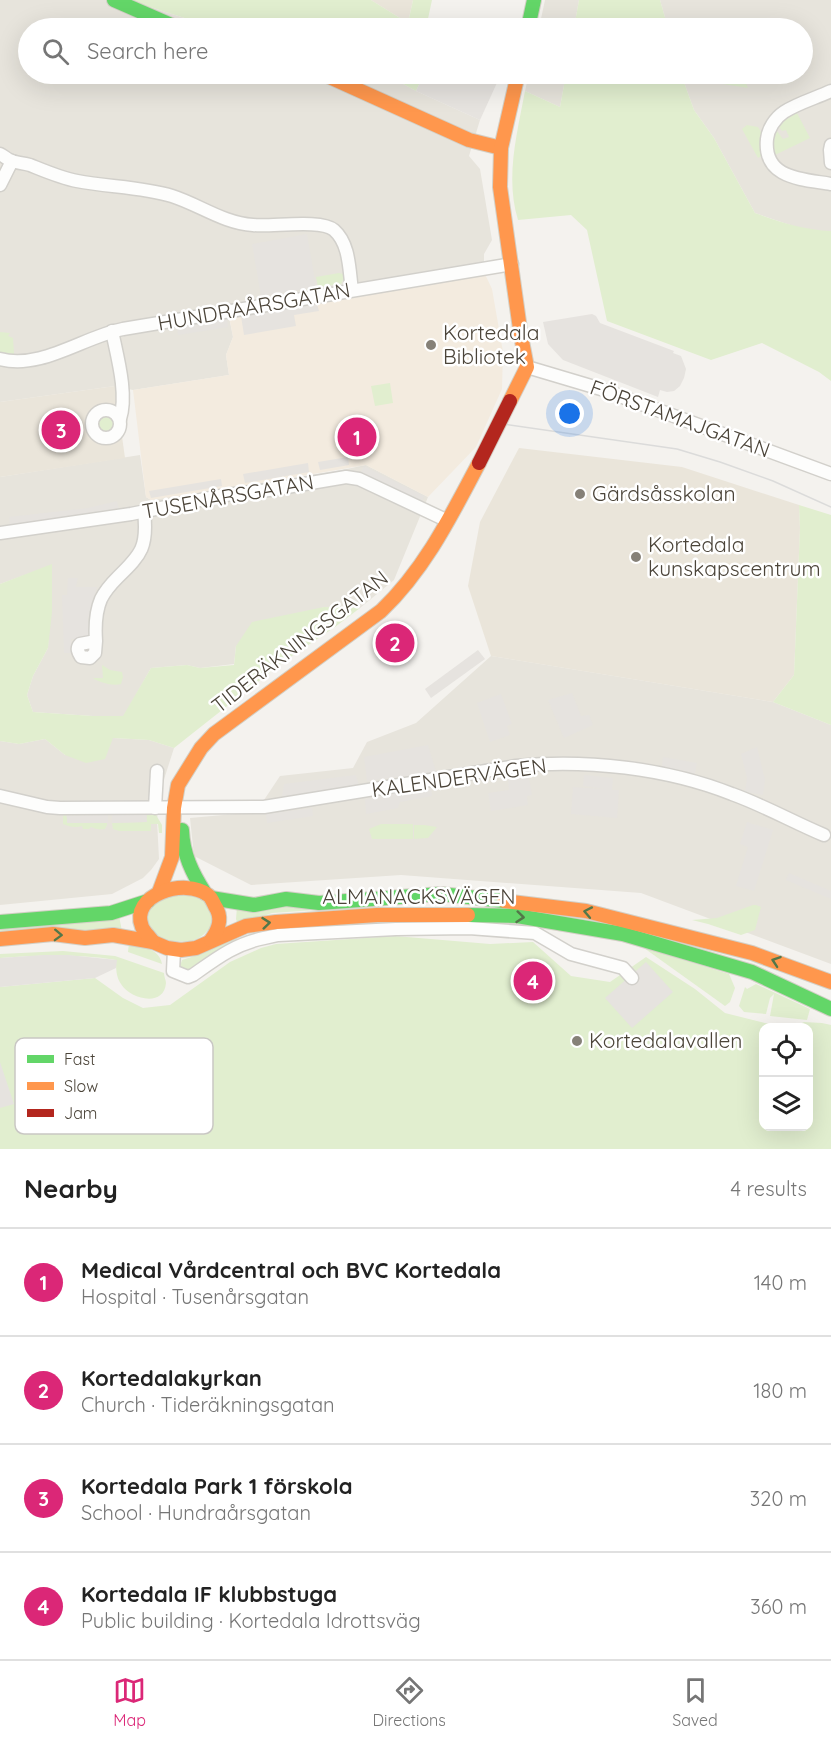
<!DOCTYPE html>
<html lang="en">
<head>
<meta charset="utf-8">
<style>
	:root { --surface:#fff; --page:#f2f2f2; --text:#222; --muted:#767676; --line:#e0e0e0; --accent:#db2777 }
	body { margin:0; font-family:Quicksand,sans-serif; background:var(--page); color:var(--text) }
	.controls { position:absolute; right:18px; bottom:18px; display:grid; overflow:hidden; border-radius:12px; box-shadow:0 6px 24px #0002 }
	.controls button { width:54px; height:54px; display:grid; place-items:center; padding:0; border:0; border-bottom:2px solid var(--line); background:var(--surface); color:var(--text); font:30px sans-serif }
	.you { position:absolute; left:570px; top:414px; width:21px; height:21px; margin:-15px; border:4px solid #fff; border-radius:50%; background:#1a73e8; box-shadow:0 0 0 9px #1a73e833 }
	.badge { display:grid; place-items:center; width:39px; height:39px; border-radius:50%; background:var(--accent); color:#fff; font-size:20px; font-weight:700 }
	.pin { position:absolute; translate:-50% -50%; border:3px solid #fff; box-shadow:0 2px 6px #0006 }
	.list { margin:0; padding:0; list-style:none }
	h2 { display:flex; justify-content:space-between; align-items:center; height:78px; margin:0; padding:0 24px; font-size:26px }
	h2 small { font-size:20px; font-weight:400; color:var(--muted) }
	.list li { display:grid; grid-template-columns:39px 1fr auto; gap:18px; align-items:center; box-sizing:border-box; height:108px; padding:0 24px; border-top:2px solid var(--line) }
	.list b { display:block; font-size:22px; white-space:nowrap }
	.list p { margin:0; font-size:20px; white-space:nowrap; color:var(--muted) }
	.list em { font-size:20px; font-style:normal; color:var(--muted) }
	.icon { flex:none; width:33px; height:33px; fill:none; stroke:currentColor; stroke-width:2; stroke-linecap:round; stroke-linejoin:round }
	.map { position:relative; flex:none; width:831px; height:1149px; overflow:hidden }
	.search { position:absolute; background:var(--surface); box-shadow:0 6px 24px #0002; left:18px; right:18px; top:18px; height:66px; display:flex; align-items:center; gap:15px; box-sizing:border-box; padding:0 21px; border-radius:33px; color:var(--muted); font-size:22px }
	.sheet { height:510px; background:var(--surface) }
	nav { display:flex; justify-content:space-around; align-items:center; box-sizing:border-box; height:84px; border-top:2px solid var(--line); background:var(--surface); font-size:16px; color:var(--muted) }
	nav a { display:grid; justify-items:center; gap:3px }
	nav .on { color:var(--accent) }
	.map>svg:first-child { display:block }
	.residential { fill:#e7e4dc }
	.commercial { fill:#f3ebdf }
	.education { fill:#eae5da }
	.green { fill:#e1eecf }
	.parking { fill:#e6e3df }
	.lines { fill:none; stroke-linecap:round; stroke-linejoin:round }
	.street-casing { stroke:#d2d0cb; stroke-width:15 }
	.fast-casing { stroke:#d3cfc5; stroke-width:16 }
	.slow-casing { stroke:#d3cfc5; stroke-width:16 }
	.street { stroke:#fdfdfc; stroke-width:12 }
	.fast { stroke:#63d668; stroke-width:14 }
	.slow { stroke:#ff974d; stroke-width:14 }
	.tram { stroke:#dbdbda; stroke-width:1.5 }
	.jam-bridge-casing { stroke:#d3cfc5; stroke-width:16; stroke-linecap:butt }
	.jam-bridge { stroke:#b3261e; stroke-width:14 }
	.oneway { stroke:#537749 }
	.poi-dot { fill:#868178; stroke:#fff; stroke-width:2 }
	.labels { text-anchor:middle; stroke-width:5; stroke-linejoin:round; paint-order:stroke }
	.street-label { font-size:21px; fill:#4b4439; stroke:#fff }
	.poi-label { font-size:21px; fill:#4b4439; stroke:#fff; text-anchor:start }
	.key { fill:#fff; stroke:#c9c7c4; stroke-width:1.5 }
	.key-label { font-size:16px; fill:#4b4439 }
</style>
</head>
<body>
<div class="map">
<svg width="831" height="1149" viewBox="0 0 831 1149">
	<rect width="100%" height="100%" fill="#f4f2ee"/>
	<g class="residential">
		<polygon points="0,0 128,0 216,28 28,28 28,74 385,74 416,91 480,120 469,156 480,169 492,240 484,254 484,272 229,317 233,337 226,355 229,375 133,390 115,386 0,402"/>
		<polygon points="545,0 579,0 574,28 539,28"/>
		<polygon points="660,0 831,0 831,231 815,231 796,227 755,213 714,138 694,110 681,74 802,74 802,28 668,28"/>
		<polygon points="529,74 566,74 560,107 525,91"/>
		<polygon points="140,455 146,497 151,500 342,470 366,465 428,497 394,580 360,608 324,607 236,646 234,664 200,668 187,665 151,668 124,716 93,716 33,712 27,695 33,676 48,648 52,565 0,584 0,477"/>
		<polygon points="491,656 773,702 831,725 831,964 641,893 401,875 251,885 194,856 190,818 256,812 280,776 353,768 367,742 416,723"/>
		<polygon points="113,738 149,740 174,748 160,792 157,820 159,859 151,870 143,878 112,894 0,905 0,741 19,744 45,739 65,755"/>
	</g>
	<polygon class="commercial" points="484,272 492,289 503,352 502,389 476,447 428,497 366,465 219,490 151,500 146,497 133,390 229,375 226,355 233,337 229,316"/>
	<g class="education">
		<polygon points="371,0 413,0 408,23"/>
		<polygon points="115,386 125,458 0,477 0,402"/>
		<polygon points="519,448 682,467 799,505 800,528 794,675 773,702 491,656 468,586 480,522"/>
	</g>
	<g class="green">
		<polygon points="128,0 371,0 408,23 413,0 432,0 426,28 216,28"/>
		<polygon points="579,0 660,0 668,28 574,28"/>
		<polygon points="385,74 424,74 416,91"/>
		<path d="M566,74H681L694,110L714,138L755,213C780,222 804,230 831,231V381L819,372L762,343L711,360L607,321L587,230L571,215L518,220C505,178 517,134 525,91L560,107Z"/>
		<polygon points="720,74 742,74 748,88 723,84"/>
		<path d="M797,113L810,138L775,155C773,147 773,138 777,131L783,139L789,137L786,130L782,131L779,127L785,120Z"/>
		<polygon points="747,125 758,127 761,132 763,155 758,158 742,129"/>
		<polygon points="339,273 343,274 344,278 341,284 318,287 316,277"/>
		<polygon points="0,332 10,333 8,336 13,338 14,354 0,352"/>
		<polygon points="390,383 393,403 375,406 371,386"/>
		<circle cx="107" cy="424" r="10"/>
		<polygon points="799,505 831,515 831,725 773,702 794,675 800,528"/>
		<polygon points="52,564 52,612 48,648 33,676 27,695 33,712 93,716 123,716 151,668 187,665 200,668 234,665 236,646 252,622 324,607 360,608 335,627 283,662 174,748 149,740 113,738 105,759 86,763 65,755 45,739 19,744 0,741 0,584"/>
		<path d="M102,665L110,670L122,672L123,677L121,684C113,686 100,683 93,678H103Z"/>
		<path d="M66,815L68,823H107V825L105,829C97,830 97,829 91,827L89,829H83L82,826C76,828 70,827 63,824V816Z"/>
		<polygon points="147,815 156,815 162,825 162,833 159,833 158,824 151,824 151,831 119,831 113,829 112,823 146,822"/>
		<polygon points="381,824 413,824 413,839 372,839 369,829"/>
		<polygon points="414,825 424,825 437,827 428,838 414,839"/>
		<path d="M171,895H192L208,903L213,923C199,946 185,942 162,940L147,926L149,908Z"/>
		<polygon points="276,905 357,907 272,913 238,925 236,919 237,907"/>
		<polygon points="753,905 756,905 761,907 755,930 741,935 708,924 692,920 717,918"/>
		<polygon points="119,916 122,931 0,932 0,928"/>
		<polygon points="235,934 238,941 217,951 189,971 181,969 180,966 182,960 201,954"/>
		<polygon points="395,936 490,944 533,942 571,976 610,982 646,957 695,989 725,1013 781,1027 764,1028 764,1126 808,1126 808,1028 794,1027 804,1022 822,1023 831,1025 831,1149 0,1149 0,987 95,978 123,998 143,1008 170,1005 230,962 261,948 276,944"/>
		<path d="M129,942C141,946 160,949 162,964L128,952Z"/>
		<polygon points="644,948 729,974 735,988 730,1002 725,1006"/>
		<path d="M63,951L115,956L164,973C164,977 166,980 166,983C164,1008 130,999 121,984C116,977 116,968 116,960C77,954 40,955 0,958V954Z"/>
		<polygon points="756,984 810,1009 807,1020 770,1016 774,994 770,998 766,1014 744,1012 739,1006 745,987 747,989"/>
	</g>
	<g class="parking">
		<polygon points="424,74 501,74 480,120 416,91"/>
		<polygon points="307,234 316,287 261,296 252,244"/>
		<polygon points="317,304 319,311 294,315 296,326 244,335 241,316"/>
		<polygon points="592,314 596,316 600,323 674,351 673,353 681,356 686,369 684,378 680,386 674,391 667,392 660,390 658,397 563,360 548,344 543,322"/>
		<polygon points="227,319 228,327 178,335 177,327"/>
		<polygon points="348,457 349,465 320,470 318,462"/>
		<polygon points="308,463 309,472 245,483 243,474"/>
		<polygon points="364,466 424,496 421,503 361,472"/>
		<polygon points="221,479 222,486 151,498 149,491"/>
		<polygon points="117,501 119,509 88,516 10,526 9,517 88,508"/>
		<polygon points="68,578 78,578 76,587 97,587 88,618 88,639 71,639 72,653 64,653 62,595 67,595"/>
		<polygon points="478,650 485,659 431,698 425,689"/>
		<polygon points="572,693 581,716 589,715 593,725 564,738 548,700"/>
		<polygon points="501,694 512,724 507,726 510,735 490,742 477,703"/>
		<polygon points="428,745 436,772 367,781 364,757"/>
		<polygon points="757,747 765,780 763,795 745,792 747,778 741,754"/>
		<polygon points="663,757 697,763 694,778 661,773"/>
		<polygon points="356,775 359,786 322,792 282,796 284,784"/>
		<polygon points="584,775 613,778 612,790 619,790 617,818 571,814 573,787 606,789 583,786"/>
		<polygon points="529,777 532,795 527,796 528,805 491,811 488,793 509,790 508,780"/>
		<polygon points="431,786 432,796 400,802 398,808 366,814 365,799"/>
		<polygon points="312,808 313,816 267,823 266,814"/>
		<polygon points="146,814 147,822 112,823 112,815"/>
		<polygon points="108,815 108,822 107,823 67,823 67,816"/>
		<polygon points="747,822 773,830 754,891 736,886 748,847 740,844"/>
		<polygon points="789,873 831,891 831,899 786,880"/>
		<polygon points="43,955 68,955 117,960 116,968 95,978 0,987 0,958"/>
		<polygon points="646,962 673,992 632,1028 605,998"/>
		<polygon points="0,1062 14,1104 0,1108"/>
	</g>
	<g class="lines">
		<g class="street-casing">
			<g id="street">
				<path d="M831,91C816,98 798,103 784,112C775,118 768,129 767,139C763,179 802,179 831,184"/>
				<polyline points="831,145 830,150 831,163"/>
				<path d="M0,154C4,156 8,160 12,161C17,163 24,163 30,165C45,171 61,178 77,181C108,187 142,187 172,196C200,205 223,223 253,225C272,227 321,219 334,230C350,244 349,270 352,290"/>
				<polyline points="0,185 12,161"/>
				<path d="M112,331C117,356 128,394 120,419"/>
				<path d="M0,359C41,370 83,337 123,329L512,264"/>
				<polyline points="527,367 601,389 831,474"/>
				<circle cx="106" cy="424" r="14"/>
				<polyline points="0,533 131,514 225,495 269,490 346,477 359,479 448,521"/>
				<path d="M96,641L95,653L90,658L81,657C78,652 76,648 80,644L96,641C95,627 95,613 101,599C105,591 111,584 118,577C142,554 148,546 144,511"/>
				<path d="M0,796L47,807L60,808L264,807L516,766C586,759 666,768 732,794C763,805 793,822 824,835"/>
				<polyline points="155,808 157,771"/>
				<path d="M174,950L173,971L188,977L193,975C217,958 235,944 264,938L278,935L396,929L469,928L535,933L571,954L623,968L632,978"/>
			</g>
		</g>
		<g class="fast-casing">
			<g id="fast">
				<polyline points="114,0 178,28"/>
				<polyline points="528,28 534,0"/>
				<path d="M182,830C183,854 192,873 205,893"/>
				<polyline points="211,898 254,905 286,899 319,903 441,894 504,901"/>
				<polyline points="468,915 517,916 623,934 752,972 831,1009"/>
				<polyline points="0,922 111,913 148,901"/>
			</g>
		</g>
		<g class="slow-casing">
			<g id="slow">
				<polyline points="323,74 469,140 501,148"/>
				<polyline points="510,401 527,367 521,336 500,187 501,148 518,74"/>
				<path d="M159,892L172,857L174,808L178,785L201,748L214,734L381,611C425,569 451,516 479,463"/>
				<polyline points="504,901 586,911 752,953 831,982"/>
				<polyline points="0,939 53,934 85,938 113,935 153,942 167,948 181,950 196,948 246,926 276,922 377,915 468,915"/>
				<path d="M153,942C150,937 144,932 142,927C129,895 185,877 208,895C211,897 213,902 215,906C223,918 219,929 211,940"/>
			</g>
		</g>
		<use href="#street" class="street"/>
		<use href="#fast" class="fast"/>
		<use href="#slow" class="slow"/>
		<polyline class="tram" points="503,424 677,449 720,462 773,481 831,507"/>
		<g class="jam-bridge-casing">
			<polyline id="jam-bridge" points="479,463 510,401"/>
		</g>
		<use href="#jam-bridge" class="jam-bridge"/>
	</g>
	<defs><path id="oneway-chevron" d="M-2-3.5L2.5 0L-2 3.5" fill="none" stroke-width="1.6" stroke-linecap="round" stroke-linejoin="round" transform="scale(1.5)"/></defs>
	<g class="oneway">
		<use href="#oneway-chevron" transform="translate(588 912) rotate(-169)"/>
		<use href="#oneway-chevron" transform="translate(520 917) rotate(6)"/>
		<use href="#oneway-chevron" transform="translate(266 923) rotate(-6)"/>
		<use href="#oneway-chevron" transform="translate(58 935) rotate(2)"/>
		<use href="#oneway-chevron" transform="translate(776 961) rotate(-161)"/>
	</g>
	<g class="poi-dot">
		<circle cx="431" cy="345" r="6"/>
		<circle cx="580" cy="494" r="6"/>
		<circle cx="636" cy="557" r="6"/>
		<circle cx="577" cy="1041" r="6"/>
	</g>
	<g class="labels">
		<g class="street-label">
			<text transform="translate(254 307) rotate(-10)" y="7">HUNDRAÅRSGATAN</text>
			<text transform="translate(680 419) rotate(20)" y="7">FÖRSTAMAJGATAN</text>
			<text transform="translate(228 497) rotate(-10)" y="7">TUSENÅRSGATAN</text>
			<text transform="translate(300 642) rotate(-38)" y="7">TIDERÄKNINGSGATAN</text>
			<text transform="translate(459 778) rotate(-8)" y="7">KALENDERVÄGEN</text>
			<text x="419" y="904">ALMANACKSVÄGEN</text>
		</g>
		<g class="poi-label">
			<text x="443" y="340">Kortedala<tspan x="443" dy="24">Bibliotek</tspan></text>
			<text x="592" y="501">Gärdsåsskolan</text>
			<text x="648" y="552">Kortedala<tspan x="648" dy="24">kunskapscentrum</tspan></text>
			<text x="589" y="1048">Kortedalavallen</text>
		</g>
	</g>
	<rect x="15" y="1038" width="198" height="96" rx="9" class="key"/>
	<rect x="27" y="1055" width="27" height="8" fill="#63d668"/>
	<rect x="27" y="1082" width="27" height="8" fill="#ff974d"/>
	<rect x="27" y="1109" width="27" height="8" fill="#b3261e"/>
	<g class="key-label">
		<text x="64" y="1065">Fast</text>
		<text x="64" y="1092">Slow</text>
		<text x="64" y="1119">Jam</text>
	</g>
</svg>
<div class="controls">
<button><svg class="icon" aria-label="locate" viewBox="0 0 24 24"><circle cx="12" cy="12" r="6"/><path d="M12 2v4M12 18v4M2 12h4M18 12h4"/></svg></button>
<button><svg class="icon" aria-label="layers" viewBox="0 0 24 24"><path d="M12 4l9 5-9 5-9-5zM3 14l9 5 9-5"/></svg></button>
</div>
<div class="you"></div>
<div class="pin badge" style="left:357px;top:437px">1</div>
<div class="pin badge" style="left:395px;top:643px">2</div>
<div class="pin badge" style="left:61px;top:430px">3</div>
<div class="pin badge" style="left:533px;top:981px">4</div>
<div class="search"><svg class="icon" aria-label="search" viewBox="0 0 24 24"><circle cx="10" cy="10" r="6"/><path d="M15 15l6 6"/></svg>Search here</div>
</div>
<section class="sheet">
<h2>Nearby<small>4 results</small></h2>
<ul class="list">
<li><span class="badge">1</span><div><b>Medical Vårdcentral och BVC Kortedala</b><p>Hospital · Tusenårsgatan</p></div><em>140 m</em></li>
<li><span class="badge">2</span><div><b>Kortedalakyrkan</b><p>Church · Tideräkningsgatan</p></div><em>180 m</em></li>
<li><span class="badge">3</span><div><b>Kortedala Park 1 förskola</b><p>School · Hundraårsgatan</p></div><em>320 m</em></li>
<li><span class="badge">4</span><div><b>Kortedala IF klubbstuga</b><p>Public building · Kortedala Idrottsväg</p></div><em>360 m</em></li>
</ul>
</section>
<nav>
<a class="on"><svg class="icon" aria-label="map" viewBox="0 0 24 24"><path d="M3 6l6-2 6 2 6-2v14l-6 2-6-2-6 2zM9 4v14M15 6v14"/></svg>Map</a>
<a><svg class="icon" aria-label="directions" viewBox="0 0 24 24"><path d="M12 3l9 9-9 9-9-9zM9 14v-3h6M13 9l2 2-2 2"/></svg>Directions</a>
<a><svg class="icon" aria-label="saved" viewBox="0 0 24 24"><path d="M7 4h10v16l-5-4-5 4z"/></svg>Saved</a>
</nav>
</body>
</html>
